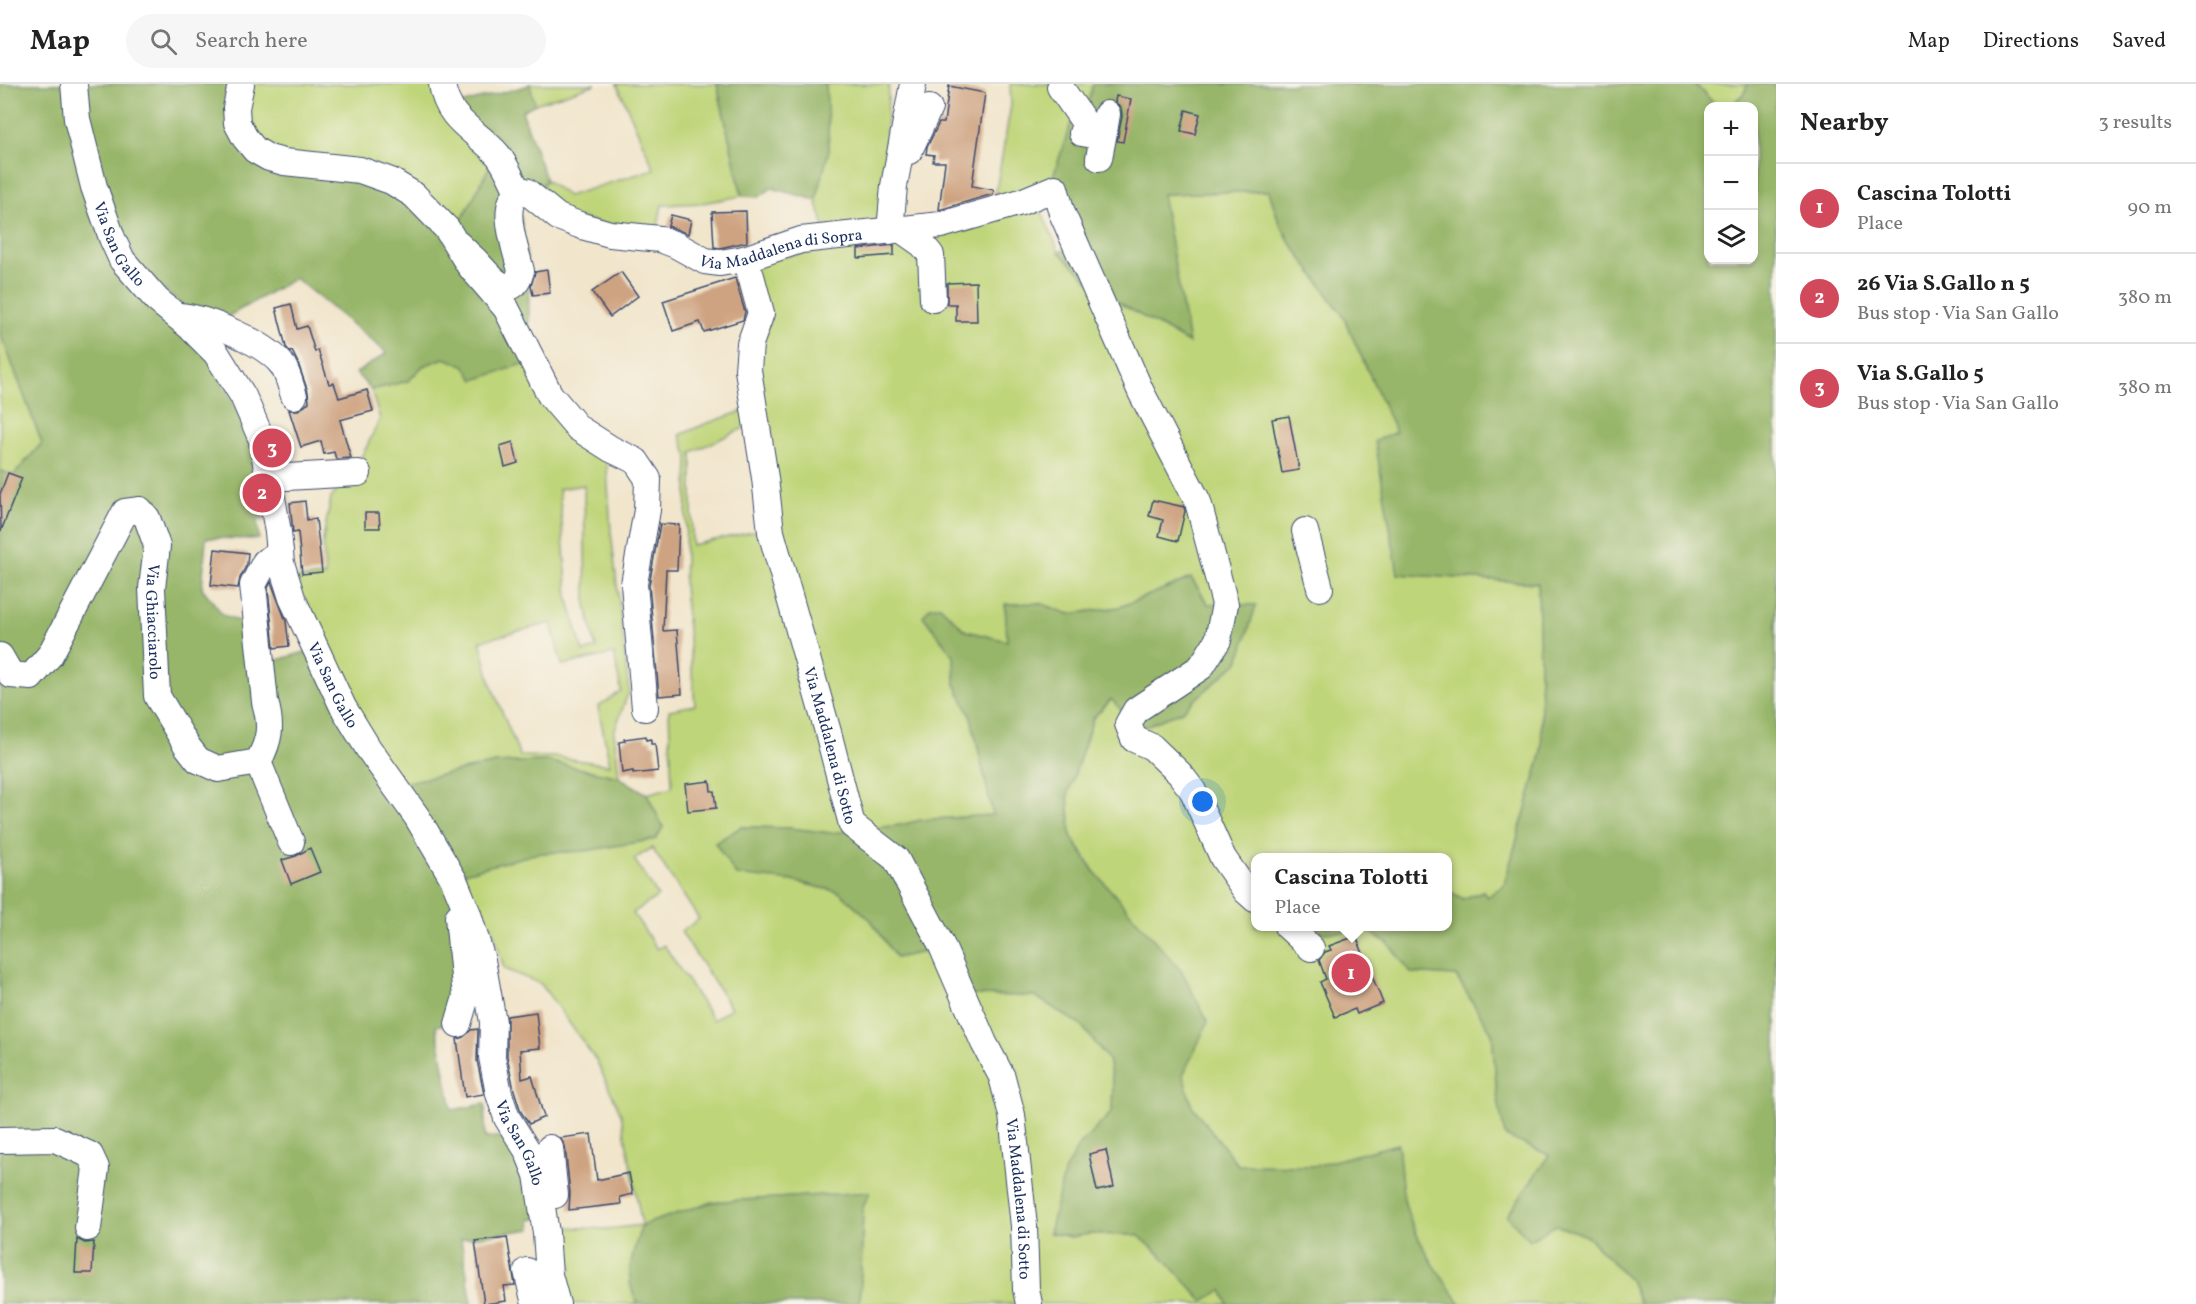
<!DOCTYPE html>
<html lang="en">
<head>
<meta charset="utf-8">
<style>
	:root { --surface:#fff; --page:#f6f6f6; --text:#222; --muted:#767676; --line:#e0e0e0; --accent:#d1495b }
	body { margin:0; font-family:Vollkorn,serif; background:var(--page); color:var(--text) }
	.controls { position:absolute; right:18px; top:18px; display:grid; overflow:hidden; border-radius:12px; box-shadow:0 3px 9px #0003 }
	.controls button { width:54px; height:54px; display:grid; place-items:center; padding:0; border:0; border-bottom:2px solid var(--line); background:var(--surface); color:var(--text); font:30px sans-serif }
	.you { position:absolute; left:1203px; top:718px; width:21px; height:21px; margin:-15px; border:4px solid #fff; border-radius:50%; background:#1a73e8; box-shadow:0 0 0 9px #1a73e833 }
	.badge { display:grid; place-items:center; width:39px; height:39px; border-radius:50%; background:var(--accent); color:#fff; font-size:20px; font-weight:700 }
	.pin { position:absolute; translate:-50% -50%; border:3px solid #fff; box-shadow:0 2px 6px #0006 }
	.popup { position:absolute; left:1251px; top:769px; width:201px; height:78px; box-sizing:border-box; display:grid; place-content:center; border-radius:12px; background:var(--surface); filter:drop-shadow(0 2px 4px #0005); font-size:20px; white-space:nowrap; color:var(--muted) }
	.popup b { font-size:22px; color:var(--text) }
	.popup::after { content:''; position:absolute; left:50%; top:100%; margin-left:-12px; border:12px solid transparent; border-top-color:var(--surface) }
	.list { margin:0; padding:0; list-style:none }
	h2 { display:flex; justify-content:space-between; align-items:center; height:78px; margin:0; padding:0 24px; font-size:26px }
	h2 small { font-size:20px; font-weight:400; color:var(--muted) }
	.list li { display:grid; grid-template-columns:39px 1fr auto; gap:18px; align-items:center; box-sizing:border-box; height:90px; padding:0 24px; border-top:2px solid var(--line) }
	.list b { display:block; font-size:22px; white-space:nowrap }
	.list p { margin:0; font-size:20px; white-space:nowrap; color:var(--muted) }
	.list em { font-size:20px; font-style:normal; color:var(--muted) }
	.icon { flex:none; width:33px; height:33px; fill:none; stroke:currentColor; stroke-width:2; stroke-linecap:round; stroke-linejoin:round }
	.map { position:relative; flex:none; width:1776px; height:1220px; overflow:hidden }
	header { display:flex; align-items:center; gap:36px; box-sizing:border-box; height:84px; padding:0 30px; background:var(--surface); border-bottom:2px solid var(--line) }
	header strong { font-size:28px }
	nav { display:flex; gap:33px; margin-inline-start:auto; font-size:21px }
	.search { width:420px; height:54px; background:var(--page); display:flex; align-items:center; gap:15px; box-sizing:border-box; padding:0 21px; border-radius:33px; color:var(--muted); font-size:22px }
	main { display:flex }
	aside { flex:1; background:var(--surface) }
	.map>svg:first-child { display:block }
	.green { fill:#bfd579; stroke:#6d826c; stroke-width:1.5; fill-rule:evenodd }
	.forest { fill:#97b669; stroke:#597264; stroke-width:1.5 }
	.building { fill:#cea381 }
	.lines { fill:none; stroke-linecap:round; stroke-linejoin:round }
	.minor-casing { stroke:#3b4a6e; stroke-width:28 }
	.minor { stroke:#fff; stroke-width:26 }
	.labels { text-anchor:middle; stroke-width:6; stroke-linejoin:round; paint-order:stroke }
	.street-label { font-size:16px; fill:#1b2f5e; stroke:#f7f3e8 }
</style>
</head>
<body>
<header>
<strong>Map</strong>
<div class="search"><svg class="icon" aria-label="search" viewBox="0 0 24 24"><circle cx="10" cy="10" r="6"/><path d="M15 15l6 6"/></svg>Search here</div>
<nav><a>Map</a><a>Directions</a><a>Saved</a></nav>
</header>
<main>
<div class="map">
<svg width="1776" height="1220" viewBox="0 0 1776 1220">
	<rect width="100%" height="100%" fill="#f7f3e8"/>
	<filter id="ink" filterUnits="userSpaceOnUse"><feTurbulence type="fractalNoise" baseFrequency=".0167" numOctaves="2"/><feDisplacementMap in="SourceGraphic" scale="12" xChannelSelector="R" yChannelSelector="G"/><feConvolveMatrix kernelMatrix="1 2 1 2 8 2 1 2 1" color-interpolation-filters="sRGB"/></filter>
	<filter id="wash" filterUnits="userSpaceOnUse"><feTurbulence type="fractalNoise" baseFrequency=".008" numOctaves="4" result="noise"/><feDisplacementMap in="SourceGraphic" scale="24" xChannelSelector="R" yChannelSelector="G"/><feGaussianBlur stdDeviation="1.35" result="paint"/><feColorMatrix in="noise" values="0 0 0 0 0 0 0 0 0 0 0 0 0 0 0 0 0 1.4 0 .05"/><feComposite in="paint" operator="in"/></filter>
	<g filter="url(#wash)">
		<rect width="100%" height="100%" fill="#f1e5cb"/>
		<g class="green">
			<path d="M252,0H434L493,76L458,143L285,71C278,67 269,64 264,59C245,44 247,20 252,0Z"/>
			<polygon points="529,0 596,0 535,20"/>
			<polygon points="617,0 717,0 742,112 702,119 662,121 656,151 570,132 539,106 546,96 568,112 654,85"/>
			<polygon points="826,0 889,0 880,141 825,146 816,116 829,66"/>
			<polygon points="1010,0 1093,0 1086,26 1072,37 1052,96 993,124 1011,21"/>
			<polygon points="1695,0 1747,0 1745,8 1730,22 1717,22"/>
			<path d="M1269,107L1278,135L1290,158L1342,230L1396,348L1398,490L1538,499L1542,668L1504,801L1487,813L1483,807L1463,815L1447,806V774H1255V842L1315,843L1321,849L1367,846L1388,859L1411,889L1456,892L1492,949L1497,1011L1549,1071L1556,1140L1587,1152L1630,1196L1640,1220H1461C1438,1190 1413,1155 1404,1117C1400,1099 1400,1079 1398,1060L1315,1082L1238,1081L1192,1022L1182,991L1207,938L1093,786L1071,752L1068,711L1093,634L1208,520L1191,494L1120,523L1069,530L1040,519L1005,521L1008,558L966,547L940,522L923,532L954,572L955,600L971,633L993,731L921,736L901,741L831,749L789,744L741,743L793,797L839,808L871,836L896,874L928,867L963,911L1035,912L1082,942L1108,975L1113,999L1112,1028L1078,1063L1071,1153L1089,1150L1138,1151L1163,1173L1222,1205L1228,1220H860L863,1123L869,1108L712,1118L642,1141C634,1165 621,1197 639,1220H567L559,1187L572,1185L569,1171L562,1172V1143L607,1145L642,1141L621,1030L596,976L541,900L504,885L492,842L481,834L464,789L538,769L584,767L656,755L663,743L647,710L672,703L669,626L695,621L684,502L688,373L680,351L705,340L749,325L790,506L754,276V179L1038,119L1059,168L1102,209L1188,259L1162,110ZM748,342L761,446L692,461V368ZM652,764L699,835L681,848L731,924L713,936L664,861L657,865L633,829L658,812L634,775Z"/>
			<polygon points="0,248 42,359 14,391 0,387"/>
			<path d="M444,274L464,281L530,278L606,370L611,448L629,607L614,648L619,693L546,677L496,679L399,700L352,635L292,495L325,492L323,455L331,414L363,370L380,335L371,306L408,297L423,282ZM584,401L586,521L596,564L583,568L568,514L559,405ZM551,539L562,581L614,570L621,607L598,623L610,681L557,673L520,672L491,600L480,557Z"/>
		</g>
		<g class="forest">
			<polygon points="0,0 70,0 84,106 206,269 232,316 249,352 266,433 257,436 259,455 206,454 202,504 223,531 251,542 260,565 274,577 309,567 456,815 455,915 449,939 436,942 452,1026 485,1020 485,1054 509,1052 520,1068 537,1135 530,1136 531,1145 461,1155 472,1220 0,1220 0,387 14,391 42,359 0,248"/>
			<polygon points="84,0 232,0 237,57 357,96 388,104 458,143 493,76 457,21 530,1 535,20 522,27 546,96 532,117 518,116 528,182 530,278 474,296 464,281 444,274 423,282 408,297 371,306 356,289 387,269 295,194 222,236 187,226 139,184 118,143 90,48"/>
			<polygon points="717,0 826,0 829,66 816,116 772,104 759,113 742,112"/>
			<polygon points="1093,0 1694,0 1717,22 1708,22 1708,176 1754,176 1754,22 1730,22 1745,9 1747,0 1776,0 1776,1220 1640,1220 1630,1196 1587,1152 1556,1141 1530,1156 1507,1132 1549,1071 1505,1052 1497,1011 1492,949 1456,892 1411,889 1388,859 1367,846 1321,849 1315,843 1447,842 1447,806 1463,815 1483,807 1487,813 1504,801 1542,668 1538,499 1398,490 1375,357 1396,348 1342,230 1290,158 1278,135 1269,107 1162,110 1189,259 1102,209 1059,168 1083,158 1052,96 1072,36 1086,26"/>
			<path d="M1191,494L1208,520L1256,521L1239,577L1182,627L1139,645L1111,615L1093,634L1068,711L1071,752L1093,786L1182,888L1208,938L1183,991L1192,1022L1238,1081L1315,1082L1398,1060C1400,1078 1401,1097 1404,1115C1411,1150 1440,1192 1461,1220H1228L1222,1206L1203,1217L1163,1173L1138,1151L1089,1150L1071,1153L1049,1149L1065,1086L1078,1063L1112,1028L1113,999L1108,975L1082,942L1035,912L963,911L928,867L896,874L871,836L839,808L793,797L736,791L715,759L741,743L789,744L831,749L901,741L921,736L993,731L971,633L955,600L954,572L923,532L930,523L940,522L966,547L1007,557L1005,520L1040,519L1069,530L1120,523Z"/>
			<polygon points="546,677 619,693 647,710 663,743 656,755 584,767 538,769 464,789 399,700 496,679"/>
			<path d="M870,1108L863,1123L860,1220H639C621,1197 634,1165 642,1141L712,1118Z"/>
		</g>
		<g id="blocks">
			<g class="building">
				<polygon points="949,2 985,9 972,102 994,106 993,110 939,126 945,78 933,78 934,71 926,70 927,63 939,39 944,39"/>
				<polygon points="1116,12 1131,15 1123,58 1117,57 1122,32 1121,24 1115,18"/>
				<polygon points="1186,26 1200,30 1195,50 1181,47"/>
				<polygon points="746,127 747,158 720,164 714,163 712,128"/>
				<polygon points="671,131 691,136 688,150 668,142"/>
				<polygon points="894,161 894,171 858,174 858,165"/>
				<polygon points="547,186 550,209 533,211 531,202 535,188"/>
				<polygon points="621,188 638,212 610,233 592,208"/>
				<polygon points="735,194 745,228 743,236 704,248 700,238 673,247 663,217"/>
				<polygon points="976,198 977,237 956,237 956,220 947,220 947,199"/>
				<polygon points="291,220 297,245 307,242 315,268 318,266 329,300 334,299 339,314 367,306 373,327 340,336 351,374 336,375 334,368 324,370 321,357 301,363 289,326 298,326 305,322 309,318 308,308 298,279 292,267 290,268 286,263 276,224"/>
				<polygon points="1289,332 1299,386 1282,389 1272,335"/>
				<polygon points="513,358 518,379 505,383 500,362"/>
				<polygon points="8,389 22,394 1,447 0,410"/>
				<polygon points="1153,416 1184,423 1185,427 1178,457 1159,452 1163,436 1149,432"/>
				<polygon points="305,417 307,436 316,435 322,488 302,490 298,448 293,449 290,419"/>
				<polygon points="365,429 379,429 380,444 365,444"/>
				<polygon points="660,440 679,441 677,486 666,486 663,547 677,546 682,610 659,612 649,501"/>
				<polygon points="215,465 248,469 247,480 240,494 238,504 211,501"/>
				<polygon points="271,498 286,537 289,562 274,564 268,504"/>
				<polygon points="646,652 646,656 651,655 651,660 655,660 658,687 633,690 633,687 622,689 619,658 625,657 624,655"/>
				<polygon points="710,697 711,707 714,707 716,724 688,727 685,700"/>
				<polygon points="310,764 320,788 291,800 282,776 296,772"/>
				<polygon points="1356,852 1383,919 1357,930 1355,925 1335,933 1320,898 1326,895 1319,876 1325,868 1331,866 1329,862"/>
				<polygon points="536,928 540,964 520,966 522,995 532,992 544,1033 529,1040 521,1028 514,1006 507,972 507,932"/>
				<polygon points="478,945 477,976 484,1010 465,1013 457,955 462,954 471,946"/>
				<polygon points="591,1050 597,1096 629,1089 633,1110 620,1113 621,1120 569,1126 570,1109 565,1062 560,1054"/>
				<polygon points="1106,1066 1114,1103 1097,1107 1089,1070"/>
				<polygon points="507,1153 515,1201 504,1202 506,1217 484,1220 475,1157"/>
				<polygon points="77,1155 85,1159 94,1158 92,1189 75,1189"/>
			</g>
		</g>
	</g>
	<g filter="url(#ink)">
		<use href="#blocks" fill-opacity="0" stroke="#3b4a6e" stroke-width="1.5"/>
		<g class="lines">
			<g class="minor-casing">
				<g id="minor">
					<path id="s1" d="M74,0L77,35L94,103L112,154L122,176L157,216L190,243L216,269L243,312L262,356L278,448L281,479L292,514L343,623L368,664L417,733L454,796L468,830L482,876L493,938L492,973L499,1010L507,1034L527,1066L537,1091L546,1149L549,1191L557,1220"/>
					<polyline points="241,0 236,24 237,39 245,54 255,66 269,74 284,78 360,86 391,97 414,111 447,145 469,181 506,224 550,311 578,344 611,365 636,377 648,395 647,426 634,500 645,624"/>
					<path d="M442,0C447,37 476,46 498,71C506,81 512,96 518,108"/>
					<polyline points="1060,3 1085,39"/>
					<polyline points="1082,49 1093,51 1104,48 1107,30"/>
					<polyline points="909,67 929,24"/>
					<polyline points="1099,74 1104,48"/>
					<polyline points="902,146 922,160 931,171 933,215"/>
					<polyline points="890,147 894,102 913,0"/>
					<path id="s2" d="M458,160C464,166 470,171 476,177C488,190 512,222 521,187C516,166 495,110 526,107L558,133L582,142L610,150L660,155L676,161L705,177L720,179L744,175L801,156L941,141L1021,118L1055,104L1062,129L1141,308L1198,418L1225,520L1218,556L1201,583L1136,626L1128,640L1134,655L1152,663L1180,690L1193,707L1223,774L1246,807L1255,815"/>
					<path id="s3" d="M744,175L751,192L761,229L750,260L748,286L765,394L771,448L828,648L852,741L896,775L941,860L984,959L1002,993L1012,1031L1024,1142L1026,1205L1029,1220"/>
					<path d="M179,232C205,233 268,260 283,282C288,290 291,303 294,312"/>
					<polyline points="269,394 358,389"/>
					<polyline points="1305,447 1320,504"/>
					<path id="s4" d="M0,572L11,591L31,593L50,571L125,428L140,426L147,434L157,462L152,504L157,612L187,662L198,676L218,685L258,678C270,656 272,642 265,618L253,501L265,478L280,468"/>
					<polyline points="258,678 291,758"/>
					<polyline points="1287,842 1311,864"/>
					<polyline points="458,940 466,913 458,833"/>
					<polyline points="0,1056 55,1055 90,1071 96,1084 88,1144"/>
					<polyline points="550,1064 555,1111"/>
					<polyline points="527,1187 535,1220"/>
				</g>
			</g>
			<use href="#minor" class="minor"/>
		</g>
	</g>
	<g class="labels">
		<g class="street-label">
			<text dy="6" stroke="none"><textPath href="#s1" startOffset="168">Via San Gallo</textPath></text>
			<text dy="6" stroke="none"><textPath href="#s2" startOffset="453">Via Maddalena di Sopra</textPath></text>
			<text dy="6" stroke="none"><textPath href="#s4" startOffset="364">Via Ghiacciarolo</textPath></text>
			<text dy="6" stroke="none"><textPath href="#s1" startOffset="672">Via San Gallo</textPath></text>
			<text dy="6" stroke="none"><textPath href="#s3" startOffset="501">Via Maddalena di Sotto</textPath></text>
			<text dy="6" stroke="none"><textPath href="#s1" startOffset="1176">Via San Gallo</textPath></text>
			<text dy="6" stroke="none"><textPath href="#s3" startOffset="1005">Via Maddalena di Sotto</textPath></text>
		</g>
	</g>
</svg>
<div class="controls">
<button>+</button>
<button>−</button>
<button><svg class="icon" aria-label="layers" viewBox="0 0 24 24"><path d="M12 4l9 5-9 5-9-5zM3 14l9 5 9-5"/></svg></button>
</div>
<div class="you"></div>
<div class="pin badge" style="left:1351px;top:889px">1</div>
<div class="popup"><b>Cascina Tolotti</b>Place</div>
<div class="pin badge" style="left:262px;top:409px">2</div>
<div class="pin badge" style="left:272px;top:364px">3</div>
</div>
<aside>
<h2>Nearby<small>3 results</small></h2>
<ul class="list">
<li><span class="badge">1</span><div><b>Cascina Tolotti</b><p>Place</p></div><em>90 m</em></li>
<li><span class="badge">2</span><div><b>26 Via S.Gallo n 5</b><p>Bus stop · Via San Gallo</p></div><em>380 m</em></li>
<li><span class="badge">3</span><div><b>Via S.Gallo 5</b><p>Bus stop · Via San Gallo</p></div><em>380 m</em></li>
</ul>
</aside>
</main>
</body>
</html>
